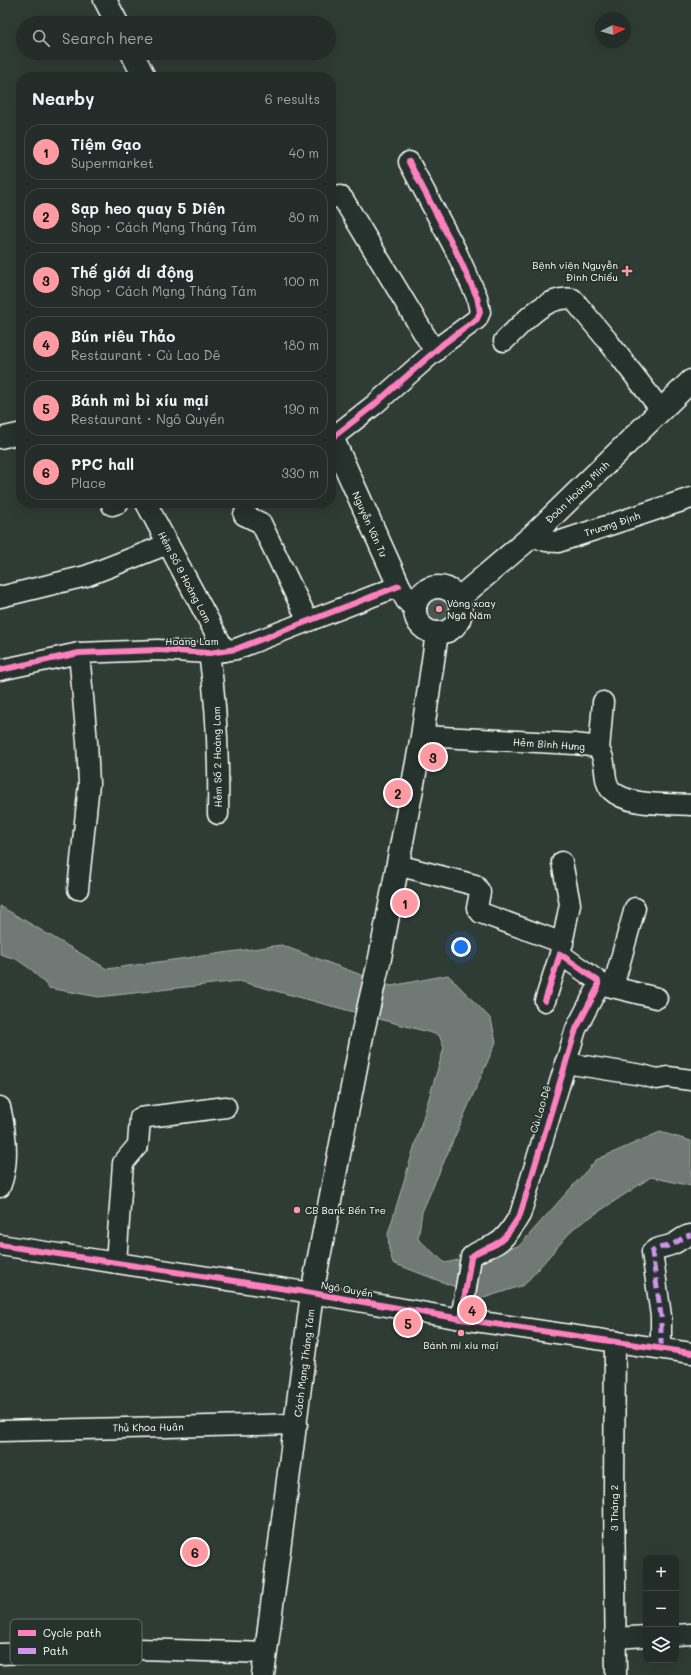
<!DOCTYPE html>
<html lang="en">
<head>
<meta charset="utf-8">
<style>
	:root { --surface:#232c28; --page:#2b3430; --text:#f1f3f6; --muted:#a3a7a8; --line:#404845; --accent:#ff9aa2 }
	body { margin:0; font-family:Mali,sans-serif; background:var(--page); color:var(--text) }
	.controls { position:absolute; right:12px; bottom:12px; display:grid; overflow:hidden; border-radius:8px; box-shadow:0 4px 16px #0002 }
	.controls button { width:36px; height:36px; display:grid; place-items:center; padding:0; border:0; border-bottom:1px solid var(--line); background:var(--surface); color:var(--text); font:20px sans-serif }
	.compass { position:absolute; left:595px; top:12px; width:36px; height:36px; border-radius:50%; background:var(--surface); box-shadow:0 4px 16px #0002; rotate:85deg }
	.you { position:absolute; left:461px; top:947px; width:14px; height:14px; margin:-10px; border:3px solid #fff; border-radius:50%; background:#1a73e8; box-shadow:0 0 0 6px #1a73e833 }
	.badge { display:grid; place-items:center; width:26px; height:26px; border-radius:50%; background:var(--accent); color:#111; font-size:13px; font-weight:700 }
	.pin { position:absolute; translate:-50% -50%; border:2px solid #fff; box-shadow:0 1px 4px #0006 }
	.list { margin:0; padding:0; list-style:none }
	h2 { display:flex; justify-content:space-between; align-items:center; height:52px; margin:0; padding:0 16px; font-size:17px }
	h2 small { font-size:13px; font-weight:400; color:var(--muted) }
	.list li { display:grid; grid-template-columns:26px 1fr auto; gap:12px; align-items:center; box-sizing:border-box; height:56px; margin:0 8px 8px; padding:0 8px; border:1px solid var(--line); border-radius:16px }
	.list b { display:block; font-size:15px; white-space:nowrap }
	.list p { margin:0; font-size:13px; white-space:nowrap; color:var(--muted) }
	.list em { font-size:13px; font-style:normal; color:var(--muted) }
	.icon { flex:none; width:22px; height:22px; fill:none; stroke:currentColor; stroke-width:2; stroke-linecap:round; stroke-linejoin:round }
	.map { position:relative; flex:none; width:691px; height:1675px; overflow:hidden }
	.search { position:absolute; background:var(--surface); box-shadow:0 4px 16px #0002; left:16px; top:16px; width:320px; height:44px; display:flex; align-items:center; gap:10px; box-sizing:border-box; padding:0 14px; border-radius:22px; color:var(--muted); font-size:15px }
	.panel { position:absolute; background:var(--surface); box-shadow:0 4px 16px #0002; left:16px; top:72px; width:320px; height:436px; border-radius:16px }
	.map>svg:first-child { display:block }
	.green { fill:#4a544f; stroke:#a4aaa7 }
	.water { fill:#707975; stroke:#a9afac }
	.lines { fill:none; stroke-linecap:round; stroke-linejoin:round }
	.minor-casing { stroke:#fff; stroke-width:23 }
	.major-casing { stroke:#fff; stroke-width:25 }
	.minor { stroke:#26332d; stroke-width:20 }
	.major { stroke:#26332d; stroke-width:22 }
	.quiet { stroke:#d193ec; stroke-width:5; stroke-dasharray:10 5; stroke-linecap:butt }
	.cycleway-casing { stroke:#26332d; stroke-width:8 }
	.cycleway { stroke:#ff80c0; stroke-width:6 }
	.poi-dot { fill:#ff9aa2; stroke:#26332d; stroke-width:1.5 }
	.labels { text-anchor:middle; stroke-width:3.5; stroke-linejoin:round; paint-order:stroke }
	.poi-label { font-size:10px; fill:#fff; stroke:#26332d; text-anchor:start }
	.street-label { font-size:10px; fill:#fff; stroke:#26332d }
	.key { fill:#26332d; stroke:#67706c; stroke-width:1 }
	.key-label { font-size:11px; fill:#fff }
</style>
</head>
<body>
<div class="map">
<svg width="691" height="1675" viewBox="0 0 691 1675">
	<rect width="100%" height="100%" fill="#2f3b35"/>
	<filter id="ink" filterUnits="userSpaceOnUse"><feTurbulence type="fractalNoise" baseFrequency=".025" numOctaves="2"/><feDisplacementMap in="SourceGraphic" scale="8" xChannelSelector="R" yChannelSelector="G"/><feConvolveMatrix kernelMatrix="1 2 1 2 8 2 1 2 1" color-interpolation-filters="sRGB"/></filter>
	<g filter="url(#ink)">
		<circle class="green" cx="437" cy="610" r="16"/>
		<polygon class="water" points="0,906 107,969 281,945 391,986 448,975 491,1019 496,1042 422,1212 418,1239 445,1263 519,1246 596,1160 660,1132 691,1141 691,1186 651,1177 574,1228 524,1285 484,1298 393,1263 389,1249 388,1234 444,1048 439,1035 239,981 99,997 49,988 32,970 16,959 0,954"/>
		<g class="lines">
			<g class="minor-casing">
				<g id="minor">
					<polyline points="331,198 340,196 343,199 435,352"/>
					<path d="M504,341C522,324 546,294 573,299L607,340L661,410"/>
					<polyline points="0,438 18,434"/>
					<polyline points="332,438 374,405 443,344 477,319 480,312 477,297 455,249 409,162"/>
					<polyline points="146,503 225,651"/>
					<polyline points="112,505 118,503"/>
					<polyline points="244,515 261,523 308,621"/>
					<polyline points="532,536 546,541 558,542 691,498"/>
					<polyline points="0,597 86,576 168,544"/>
					<path d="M209,653C217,707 219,759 218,814"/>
					<polyline points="0,670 79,653 158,650 209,653 236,649 399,586"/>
					<path d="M422,736L575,744C581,745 591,745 596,748C609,756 601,779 611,790C628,807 669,803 691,805"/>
					<polyline points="599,750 603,702"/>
					<polyline points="397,865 475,885 480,892 477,908 481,913 563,943"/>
					<polyline points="78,889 89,784 87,742 79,653"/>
					<polyline points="560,954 570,904 562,862"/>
					<polyline points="600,984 657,998"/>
					<polyline points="613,987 635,908"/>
					<polyline points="565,1063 642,1075 657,1079 668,1077 691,1080"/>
					<path d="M0,1107C6,1132 10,1162 0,1187"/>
					<polyline points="0,1245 312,1293 461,1319 691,1353"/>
					<polyline points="116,1263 123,1163 138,1145 140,1118 226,1107"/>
					<path d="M461,1319L471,1257C478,1250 486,1249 494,1245C506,1239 513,1226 520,1215L576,1029L598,987V981L560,954L545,1001"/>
					<polyline points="615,1341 614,1493 616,1675"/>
					<path d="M661,1348V1316L652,1252C659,1246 665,1248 673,1244C680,1241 683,1236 691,1235"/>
					<polyline points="0,1431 297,1424"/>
					<polyline points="676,1635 691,1634"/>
					<polyline points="616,1638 646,1636"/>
					<polyline points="0,1654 139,1649 266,1653"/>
				</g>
			</g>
			<g class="major-casing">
				<g id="major">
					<polyline points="105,0 117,23"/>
					<polyline points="132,53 144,77"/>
					<polyline points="331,435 399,586 407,600 415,608"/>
					<circle cx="438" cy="610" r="23"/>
					<polyline points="458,599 532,536 691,381"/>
					<polyline points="263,1675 312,1293 363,1031 380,958 422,736 437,633"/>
				</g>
			</g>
			<use href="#minor" class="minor"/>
			<use href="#major" class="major"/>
			<path class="quiet" d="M661,1348V1316L652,1252C659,1246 665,1248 673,1244C680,1241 683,1236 691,1235"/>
			<g class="cycleway-casing">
				<g id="cycleway">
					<polyline points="332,438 374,405 443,344 477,319 480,312 477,297 455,249 409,162"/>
					<polyline points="0,670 79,653 158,650 209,653 236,649 399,586"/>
					<polyline points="0,1245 312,1293 461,1319 691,1353"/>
					<path d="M461,1319L471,1257C478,1250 486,1249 494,1245C506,1239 513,1226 520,1215L576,1029L598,987V981L560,954L545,1001"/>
				</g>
			</g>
			<use href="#cycleway" class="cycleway"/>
		</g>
	</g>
	<g class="poi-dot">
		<path d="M625 265h4v4h4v4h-4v4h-4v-4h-4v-4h4z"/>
		<circle cx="439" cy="609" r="4"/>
		<circle cx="297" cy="1210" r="4"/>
		<circle cx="461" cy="1333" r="4"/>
	</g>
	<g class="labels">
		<g class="poi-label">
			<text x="618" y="269" text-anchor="end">Bệnh viện Nguyễn<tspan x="618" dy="12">Đình Chiểu</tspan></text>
			<text x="447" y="607">Vòng xoay<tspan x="447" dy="12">Ngã Năm</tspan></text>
			<text x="305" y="1214">CB Bank Bến Tre</text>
			<text x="461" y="1349" text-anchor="middle">Bánh mì xíu mại</text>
		</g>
		<g class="street-label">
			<text transform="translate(577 492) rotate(-44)" y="4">Đoàn Hoàng Minh</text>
			<text transform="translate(370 524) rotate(66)" y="4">Nguyễn Văn Tư</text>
			<text transform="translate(612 524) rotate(-18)" y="4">Trương Định</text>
			<text transform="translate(185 577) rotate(62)" y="4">Hẻm Số 9 Hoàng Lam</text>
			<text x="192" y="645">Hoàng Lam</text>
			<text transform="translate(549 744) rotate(4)" y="4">Hẻm Bình Hưng</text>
			<text transform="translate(217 757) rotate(-91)" y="4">Hẻm Số 2 Hoàng Lam</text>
			<text transform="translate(540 1109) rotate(-73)" y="4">Cù Lao Dê</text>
			<text transform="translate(347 1289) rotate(10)" y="4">Ngô Quyền</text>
			<text transform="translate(304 1363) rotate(-83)" y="4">Cách Mạng Tháng Tám</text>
			<text transform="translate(148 1427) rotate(-1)" y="4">Thủ Khoa Huân</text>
			<text transform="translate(614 1508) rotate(-90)" y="4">3 Tháng 2</text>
		</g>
	</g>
	<rect x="10" y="1619" width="132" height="46" rx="6" class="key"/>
	<rect x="18" y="1630" width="18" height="6" fill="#ff80c0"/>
	<rect x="18" y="1648" width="18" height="6" fill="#d193ec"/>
	<g class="key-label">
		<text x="43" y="1637">Cycle path</text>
		<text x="43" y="1655">Path</text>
	</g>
</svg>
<div class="controls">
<button>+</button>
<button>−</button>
<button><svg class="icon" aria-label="layers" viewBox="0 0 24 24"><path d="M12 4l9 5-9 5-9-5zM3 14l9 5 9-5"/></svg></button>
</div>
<svg class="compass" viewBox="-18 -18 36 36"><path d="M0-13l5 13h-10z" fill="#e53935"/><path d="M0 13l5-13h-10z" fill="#a3a7a8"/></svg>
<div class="you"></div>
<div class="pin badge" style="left:405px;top:903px">1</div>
<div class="pin badge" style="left:398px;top:793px">2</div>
<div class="pin badge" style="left:433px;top:757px">3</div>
<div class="pin badge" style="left:472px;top:1310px">4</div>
<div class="pin badge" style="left:408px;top:1323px">5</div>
<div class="pin badge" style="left:195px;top:1552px">6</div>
<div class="search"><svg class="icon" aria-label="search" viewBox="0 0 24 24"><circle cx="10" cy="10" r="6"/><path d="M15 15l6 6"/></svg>Search here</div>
<section class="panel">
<h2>Nearby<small>6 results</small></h2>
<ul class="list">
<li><span class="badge">1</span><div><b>Tiệm Gạo</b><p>Supermarket</p></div><em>40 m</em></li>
<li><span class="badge">2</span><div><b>Sạp heo quay 5 Diên</b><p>Shop · Cách Mạng Tháng Tám</p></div><em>80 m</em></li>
<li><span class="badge">3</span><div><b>Thế giới di động</b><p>Shop · Cách Mạng Tháng Tám</p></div><em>100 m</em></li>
<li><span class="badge">4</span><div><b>Bún riêu Thảo</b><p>Restaurant · Cù Lao Dê</p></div><em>180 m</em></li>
<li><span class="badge">5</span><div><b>Bánh mì bì xíu mại</b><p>Restaurant · Ngô Quyền</p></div><em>190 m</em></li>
<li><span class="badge">6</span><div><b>PPC hall</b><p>Place</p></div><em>330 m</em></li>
</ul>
</section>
</div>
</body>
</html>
